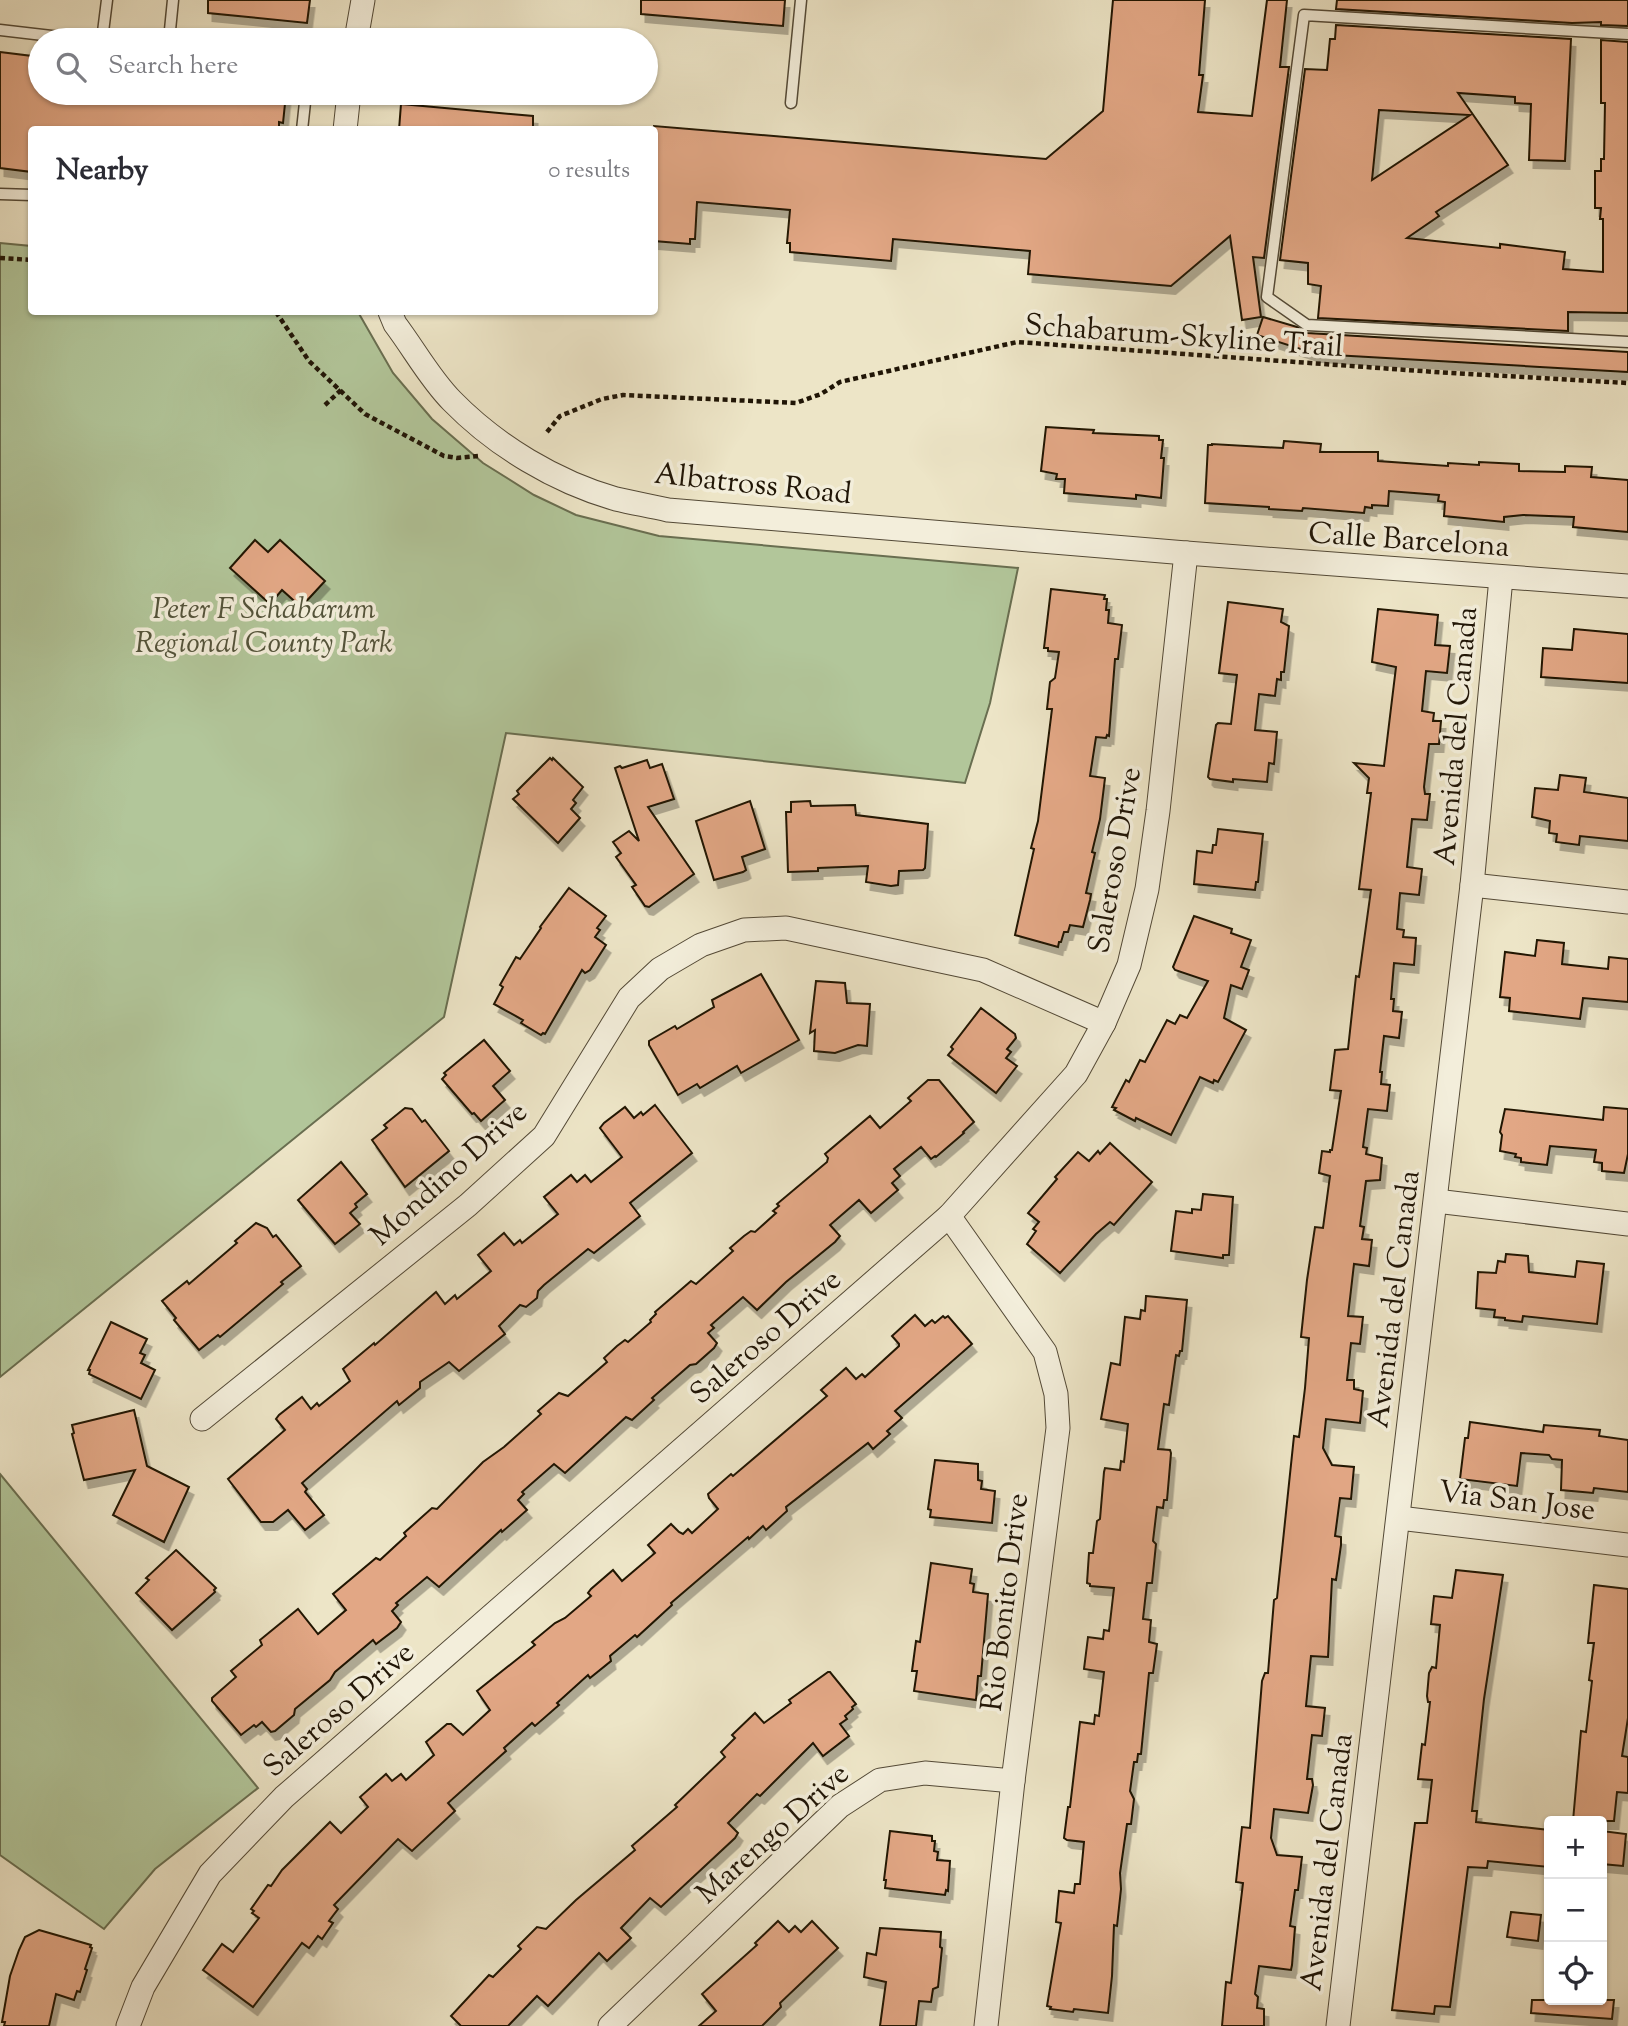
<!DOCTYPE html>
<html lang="en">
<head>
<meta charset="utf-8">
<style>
	:root { --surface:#fff; --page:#f7f7f7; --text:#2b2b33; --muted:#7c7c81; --line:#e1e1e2 }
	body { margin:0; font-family:"Sorts Mill Goudy",serif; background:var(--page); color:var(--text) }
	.controls { position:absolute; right:21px; bottom:21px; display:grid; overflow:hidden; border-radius:7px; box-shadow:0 2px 5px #0004 }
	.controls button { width:63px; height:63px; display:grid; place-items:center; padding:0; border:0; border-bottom:2px solid var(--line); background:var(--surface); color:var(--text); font:35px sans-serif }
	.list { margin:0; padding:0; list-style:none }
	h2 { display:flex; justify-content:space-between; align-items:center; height:91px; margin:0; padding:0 28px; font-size:30px }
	h2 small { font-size:23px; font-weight:400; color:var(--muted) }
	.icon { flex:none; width:38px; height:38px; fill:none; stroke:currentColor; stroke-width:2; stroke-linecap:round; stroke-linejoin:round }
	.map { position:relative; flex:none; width:1628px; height:2026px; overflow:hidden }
	.search { position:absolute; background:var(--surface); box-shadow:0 2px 5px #0004; left:28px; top:28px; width:630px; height:77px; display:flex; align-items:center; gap:18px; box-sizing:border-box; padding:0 24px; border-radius:38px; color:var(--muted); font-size:26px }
	.panel { position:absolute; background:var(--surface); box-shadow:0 2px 5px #0004; left:28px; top:126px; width:630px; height:189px; border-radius:7px }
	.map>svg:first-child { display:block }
	.green { fill:#b2c69a; stroke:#696e50; stroke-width:2 }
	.building { fill:#e2a785; stroke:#201506; stroke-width:2; fill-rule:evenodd; filter:url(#shadow) }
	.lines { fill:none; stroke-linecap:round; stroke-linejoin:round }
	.service-casing { stroke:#534936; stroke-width:13 }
	.minor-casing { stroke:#534936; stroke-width:25 }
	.path { stroke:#201506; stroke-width:4.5; stroke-dasharray:5 3.5; stroke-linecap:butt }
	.service { stroke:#f3eedb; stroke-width:10 }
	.minor { stroke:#f3eedb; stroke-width:23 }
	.labels { text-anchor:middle; stroke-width:7; stroke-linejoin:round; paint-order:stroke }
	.street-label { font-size:30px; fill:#201506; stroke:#f3eedb }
	.park-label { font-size:30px; font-style:italic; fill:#53533a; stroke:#f3eedb }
</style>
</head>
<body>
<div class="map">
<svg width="1628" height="2026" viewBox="0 0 1628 2026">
	<defs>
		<filter id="shadow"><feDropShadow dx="4.5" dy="8" stdDeviation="0" flood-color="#0004"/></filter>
	</defs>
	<rect width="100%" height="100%" fill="#ede5c7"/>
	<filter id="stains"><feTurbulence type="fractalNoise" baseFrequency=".00286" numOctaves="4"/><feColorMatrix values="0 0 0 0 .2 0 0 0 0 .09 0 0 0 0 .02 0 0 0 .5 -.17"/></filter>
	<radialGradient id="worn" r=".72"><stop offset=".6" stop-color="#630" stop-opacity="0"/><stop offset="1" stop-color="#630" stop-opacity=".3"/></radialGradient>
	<g class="green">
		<polygon points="0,243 31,246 32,312 358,312 393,373 432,419 483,463 534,495 576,515 659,536 1018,568 990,703 965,783 506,733 444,1017 0,1377"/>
		<polygon points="0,1474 258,1788 155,1869 104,1929 0,1855"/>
	</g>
	<g class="building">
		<polygon points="208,0 310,0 307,23 208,13"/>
		<polygon points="641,0 785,0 783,26 641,14"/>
		<polygon points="1113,0 1205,0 1199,75 1203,75 1198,112 1252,116 1267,0 1287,0 1280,67 1289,67 1264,258 1253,257 1261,317 1242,320 1230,236 1171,286 1028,274 1030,251 893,239 891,261 790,252 790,243 787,243 790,210 697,202 695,239 690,239 690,244 654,241 654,126 1046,159 1103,111"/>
		<polygon points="1337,0 1628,0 1628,26 1601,25 1601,22 1572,23 1336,9"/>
		<path d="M1336,25L1571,39L1565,161L1529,160L1531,104L1515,103V97L1458,93L1508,165L1436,212L1439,216L1407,238L1500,248V244L1565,252L1563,269L1603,272V219H1600L1601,208H1595V171H1601V159H1604L1605,103H1601V40L1628,42V313L1568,312V331L1318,318L1321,286L1308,284V263L1280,260L1305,69L1327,70L1330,39H1335ZM1379,110L1470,115L1372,180Z"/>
		<polygon points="0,52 40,57 40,93 286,94 283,123 279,122 279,130 32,130 32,172 0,168"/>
		<polygon points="401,104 533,116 533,130 399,130"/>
		<polygon points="1263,317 1297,327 1307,333 1628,352 1628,372 1316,354 1257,335"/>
		<polygon points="1046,427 1094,430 1093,433 1159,436 1159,440 1163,440 1161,458 1164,458 1161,498 1136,495 1136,499 1064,493 1065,479 1056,479 1057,474 1041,471"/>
		<polygon points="1284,441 1321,444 1320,452 1378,452 1378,461 1448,466 1448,463 1479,465 1479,462 1519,464 1519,471 1565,472 1565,466 1592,467 1591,477 1628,480 1628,532 1573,527 1574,517 1523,515 1504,517 1504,522 1444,516 1445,502 1438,501 1439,495 1389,491 1388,506 1372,505 1372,508 1365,507 1364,513 1303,508 1302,511 1269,509 1269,507 1205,503 1208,445 1212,445 1212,444 1283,448"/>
		<polygon points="255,540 268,552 280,540 325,581 301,607 282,590 270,604 230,568"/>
		<polygon points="1051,589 1105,595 1104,599 1107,599 1106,610 1109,610 1108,623 1122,625 1118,659 1115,659 1109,736 1107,735 1106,738 1096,737 1090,776 1105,778 1100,819 1092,852 1095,853 1086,893 1091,894 1090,900 1083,927 1070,925 1068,932 1064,932 1061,942 1059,942 1058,947 1015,935 1034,849 1031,848 1038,821 1052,709 1047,709 1050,682 1055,678 1059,652 1048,651 1048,648 1044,648"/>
		<polygon points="1228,602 1283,609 1281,622 1289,626 1284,672 1281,672 1281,680 1277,679 1275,696 1259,694 1255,730 1277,732 1274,764 1269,763 1267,782 1233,779 1233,782 1210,779 1208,777 1216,725 1218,723 1231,724 1237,675 1219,673"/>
		<polygon points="1378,609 1438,615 1435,645 1450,646 1447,673 1426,671 1422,711 1434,713 1433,721 1441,721 1439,744 1429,744 1424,787 1425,794 1430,794 1427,820 1412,819 1407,867 1422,869 1419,895 1400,893 1397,929 1404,930 1403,937 1416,938 1414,965 1394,963 1391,999 1394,999 1393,1011 1402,1012 1399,1038 1384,1036 1380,1072 1382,1072 1381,1084 1390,1085 1387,1111 1368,1109 1363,1147 1367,1148 1366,1154 1382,1158 1380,1180 1366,1181 1360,1226 1364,1227 1362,1239 1372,1240 1369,1266 1354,1264 1348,1316 1363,1317 1360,1344 1351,1343 1347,1380 1354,1380 1354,1389 1363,1391 1360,1423 1326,1419 1323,1448 1332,1465 1354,1467 1351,1499 1340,1498 1335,1536 1341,1537 1341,1545 1336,1580 1332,1579 1328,1657 1311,1656 1306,1706 1325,1708 1322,1736 1312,1735 1307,1779 1312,1779 1313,1785 1308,1813 1274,1809 1271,1838 1277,1855 1302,1857 1298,1890 1295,1890 1290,1926 1295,1927 1292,1965 1291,1970 1259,1966 1255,1994 1258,1997 1257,2008 1264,2009 1264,2026 1222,2026 1226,1982 1231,1983 1243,1883 1236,1882 1242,1827 1250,1828 1262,1681 1265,1673 1268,1673 1274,1600 1277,1598 1294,1436 1299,1437 1305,1388 1309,1338 1301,1337 1307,1280 1315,1227 1323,1228 1330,1176 1319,1173 1322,1151 1330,1152 1330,1150 1332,1150 1341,1091 1330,1090 1335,1050 1348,1049 1356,976 1359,977 1371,890 1359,889 1371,793 1367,793 1369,778 1354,763 1384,766 1391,708 1396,667 1372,662"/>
		<polygon points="1574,629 1628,634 1628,683 1541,677 1543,648 1572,650"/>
		<polygon points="550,758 552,760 553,758 583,787 573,800 576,803 571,809 580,818 558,843 513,799 519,794 517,791"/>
		<polygon points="647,760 650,768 662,764 674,799 648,807 694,874 649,907 645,906 632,887 636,885 616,857 621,853 613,842 629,831 639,841 615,768 620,766 622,768"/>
		<polygon points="1560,775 1586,778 1584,792 1628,798 1628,841 1580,836 1579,845 1556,842 1557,834 1549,833 1550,821 1532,817 1535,788 1558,790"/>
		<polygon points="750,801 765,849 742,857 746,870 743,872 714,880 696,821"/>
		<polygon points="810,801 811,806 855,805 856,815 928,824 925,868 923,870 899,871 898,885 891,886 866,882 868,866 818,868 818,871 788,872 786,812 791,812 791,802"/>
		<polygon points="1218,829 1263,834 1258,882 1256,882 1255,890 1194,884 1197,851 1212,853 1213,845 1216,845"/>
		<polygon points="569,888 606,916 597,928 600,930 595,937 606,945 590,970 585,973 582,970 545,1034 543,1033 541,1035 521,1023 523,1020 494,1004 503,987 500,985 516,957 520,959 541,928 540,927"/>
		<polygon points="1194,916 1232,929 1231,933 1251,940 1241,967 1249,970 1242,989 1231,985 1224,1018 1246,1030 1218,1082 1214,1080 1213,1083 1200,1077 1171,1135 1136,1118 1135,1121 1114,1110 1116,1108 1112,1107 1126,1080 1129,1082 1140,1060 1145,1062 1167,1020 1175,1024 1180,1015 1187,1018 1208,981 1175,970 1173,967"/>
		<polygon points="1537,940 1564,943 1562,964 1608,969 1609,957 1628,959 1628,1002 1583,998 1580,1019 1509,1011 1510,998 1500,997 1505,952 1535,956"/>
		<polygon points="761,974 799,1040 741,1073 737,1066 700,1088 697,1084 678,1095 649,1045 649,1041 675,1026 677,1029 714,1007 712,1000"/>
		<polygon points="816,981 845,983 847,1003 870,1004 867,1046 858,1045 835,1053 814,1051 815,1030 810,1033"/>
		<polygon points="981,1008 1015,1034 1016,1038 1007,1049 1011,1052 1006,1058 1017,1066 996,1093 948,1055 953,1049 951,1047"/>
		<polygon points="484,1040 510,1071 493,1086 505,1100 481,1121 474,1113 472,1114 442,1079 446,1075 444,1073"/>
		<polygon points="928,1080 939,1080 974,1122 963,1132 964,1133 936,1157 935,1156 931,1159 921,1147 894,1169 900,1176 892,1183 898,1190 871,1213 859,1200 830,1225 840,1236 835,1242 786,1282 757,1310 743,1297 711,1325 714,1328 708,1333 717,1343 714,1348 696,1364 690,1365 652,1398 654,1400 632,1420 626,1417 565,1473 554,1464 522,1492 524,1494 518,1500 527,1510 502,1532 501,1530 439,1587 427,1577 396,1603 398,1605 392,1611 401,1622 397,1628 376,1644 373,1640 335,1672 330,1680 295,1709 294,1715 275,1731 271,1732 262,1722 256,1727 254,1725 241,1735 212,1701 212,1698 236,1677 231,1671 262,1645 260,1640 298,1609 318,1634 346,1610 333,1594 376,1558 380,1560 406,1536 404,1533 432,1508 437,1509 483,1462 504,1447 541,1414 538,1411 559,1393 568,1396 607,1362 604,1358 617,1346 625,1340 628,1342 651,1322 650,1320 656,1314 655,1312 691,1281 696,1284 733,1251 730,1248 744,1236 751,1231 755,1232 776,1213 773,1211 779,1206 777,1204 827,1162 828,1158 825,1154 870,1116 880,1128 911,1101 908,1098"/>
		<polygon points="655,1105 692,1153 630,1203 640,1216 594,1253 588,1249 544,1285 538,1291 537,1298 526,1307 520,1305 499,1326 505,1334 459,1371 449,1362 420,1382 420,1388 399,1405 397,1401 302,1483 307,1489 305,1492 324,1515 305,1530 288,1510 273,1522 261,1522 228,1479 285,1430 276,1419 279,1415 302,1397 311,1409 317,1403 319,1406 350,1381 343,1369 374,1343 375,1345 436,1292 445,1304 455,1295 457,1299 491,1271 478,1255 504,1233 514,1245 520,1240 522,1243 558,1214 544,1197 571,1175 577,1182 585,1175 591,1182 622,1157 600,1128 604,1123 625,1107 634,1118 641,1112 643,1115"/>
		<polygon points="1604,1107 1628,1109 1628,1154 1624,1173 1602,1171 1602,1163 1594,1162 1596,1150 1550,1146 1547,1165 1521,1162 1521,1158 1515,1157 1516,1154 1500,1151 1502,1135 1500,1132 1505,1109 1603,1120"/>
		<polygon points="405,1108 412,1109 422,1122 425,1120 449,1151 405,1187 372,1140 387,1128 384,1125"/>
		<polygon points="1110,1143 1152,1182 1114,1225 1110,1222 1096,1234 1060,1273 1027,1244 1036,1231 1033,1229 1039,1222 1028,1213 1057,1179 1055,1177 1078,1152 1089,1161 1098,1151 1100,1154"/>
		<polygon points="341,1162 367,1194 355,1204 357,1207 350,1213 360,1224 335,1244 298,1200"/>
		<polygon points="1203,1194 1233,1197 1229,1255 1223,1255 1223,1258 1171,1251 1176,1211 1192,1213 1192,1209 1201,1210"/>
		<polygon points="256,1223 267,1228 273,1237 276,1235 301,1266 281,1282 283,1284 220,1337 218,1335 199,1350 174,1320 176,1318 162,1301 187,1281 189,1284 237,1243 235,1241"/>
		<polygon points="1506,1254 1528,1256 1529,1272 1575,1277 1577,1261 1604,1264 1597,1324 1523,1316 1522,1322 1505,1320 1505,1318 1494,1317 1495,1310 1476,1308 1478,1272 1496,1273 1498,1261 1505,1262"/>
		<polygon points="1146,1296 1187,1300 1182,1351 1180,1351 1179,1356 1176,1355 1169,1405 1164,1404 1158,1449 1170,1450 1171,1453 1169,1477 1167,1500 1164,1500 1163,1508 1157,1507 1153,1541 1156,1544 1152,1583 1147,1583 1143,1619 1151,1620 1149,1642 1157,1644 1153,1673 1149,1673 1141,1754 1138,1754 1137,1762 1134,1762 1130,1791 1134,1799 1131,1824 1127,1824 1120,1873 1121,1889 1117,1926 1114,1925 1112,1976 1108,2013 1074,2009 1073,2012 1050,2009 1051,2007 1047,2006 1061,1923 1056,1922 1059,1891 1074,1893 1075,1884 1080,1884 1084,1842 1067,1840 1064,1838 1068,1807 1070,1807 1080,1722 1094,1724 1095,1715 1099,1716 1104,1672 1084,1669 1088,1637 1103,1639 1104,1630 1109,1631 1114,1588 1090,1586 1090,1584 1087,1583 1089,1553 1093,1553 1097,1521 1100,1519 1104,1472 1105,1468 1120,1470 1121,1461 1124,1462 1128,1424 1101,1419 1111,1363 1120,1365 1125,1317 1140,1319 1141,1310 1145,1311"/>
		<polygon points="915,1315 925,1326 932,1320 935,1323 943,1316 945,1318 948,1316 972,1344 895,1411 902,1418 887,1431 890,1434 873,1449 868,1443 786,1507 787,1511 766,1530 763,1526 749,1539 748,1537 671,1603 672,1605 637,1637 635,1635 610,1656 611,1661 590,1678 588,1675 557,1703 559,1705 535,1726 532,1723 504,1748 506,1751 448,1803 455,1811 412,1851 398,1839 334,1905 338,1909 329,1921 333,1923 322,1939 318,1936 309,1948 302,1943 253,2007 203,1970 222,1944 233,1952 259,1918 252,1913 254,1911 251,1909 268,1885 271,1886 282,1870 330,1822 341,1833 368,1807 360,1797 386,1774 392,1781 401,1774 406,1780 434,1755 426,1742 447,1724 451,1724 463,1735 490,1710 477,1691 535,1645 532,1642 555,1623 565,1618 591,1596 588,1593 591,1589 613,1570 622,1581 655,1553 648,1545 671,1524 679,1532 683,1534 688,1529 692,1533 718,1509 709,1498 708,1494 731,1474 733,1476 827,1396 821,1390 846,1368 856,1379 862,1374 865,1377 899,1346 899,1344 892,1336"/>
		<polygon points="111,1322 147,1339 140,1353 145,1355 141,1363 155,1370 141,1399 89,1374 90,1370 88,1370"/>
		<polygon points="134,1410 147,1466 189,1487 164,1542 113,1515 135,1470 84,1480 72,1434 74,1433 72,1425"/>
		<polygon points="1470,1422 1543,1432 1544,1425 1600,1430 1599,1436 1628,1440 1628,1492 1594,1488 1593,1493 1561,1490 1562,1460 1552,1459 1549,1455 1521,1453 1517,1486 1460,1479 1465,1438 1468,1438"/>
		<polygon points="935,1460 978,1464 978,1480 982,1481 981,1489 995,1491 992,1523 930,1517 931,1510 928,1509"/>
		<polygon points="176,1550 216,1588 214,1590 215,1592 172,1630 136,1593 149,1580 146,1578"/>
		<polygon points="931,1563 972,1569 970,1583 974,1584 973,1592 988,1594 981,1676 978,1676 976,1700 914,1691 917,1671 912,1671 916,1641 920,1642"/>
		<polygon points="1456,1570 1503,1575 1484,1699 1472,1811 1477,1811 1476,1822 1549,1830 1549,1867 1488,1861 1487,1868 1468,1867 1450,2007 1435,2006 1434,2014 1392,2010 1415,1823 1427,1823 1432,1780 1418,1779 1422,1744 1425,1745 1430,1702 1428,1702 1427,1696 1429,1673 1432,1667 1436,1668 1440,1625 1431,1624 1434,1596 1452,1598"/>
		<polygon points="1594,1585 1628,1589 1628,1718 1622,1756 1628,1757 1628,1793 1617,1792 1614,1821 1573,1821 1581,1731 1586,1732 1592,1681 1589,1680 1594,1643 1588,1643"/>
		<polygon points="828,1672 830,1672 856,1704 852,1707 853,1709 845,1716 847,1719 840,1724 849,1736 823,1756 813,1743 760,1796 757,1794 728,1823 738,1833 735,1838 661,1907 650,1898 621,1928 631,1938 607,1961 599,1953 548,2006 537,1996 508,2026 461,2026 451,2016 489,1975 493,1977 521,1949 518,1946 537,1927 546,1929 576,1900 635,1850 632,1846 677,1807 675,1805 725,1757 721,1752 735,1738 732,1735 755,1713 764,1723 791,1703 789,1700"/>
		<polygon points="890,1831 932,1836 932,1841 935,1841 934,1851 938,1852 937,1860 950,1861 948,1891 946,1890 945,1895 885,1888 886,1880 884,1880"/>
		<polygon points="1602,1831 1626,1834 1623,1866 1602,1864"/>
		<polygon points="1511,1912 1541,1915 1538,1941 1507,1937"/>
		<polygon points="778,1921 789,1932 795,1926 801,1932 812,1921 838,1948 780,2003 781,2007 762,2026 699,2026 716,2011 702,1994 757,1945 755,1943"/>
		<polygon points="880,1928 941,1932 940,1947 942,1948 938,1987 933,1989 931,2002 919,2001 916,2026 880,2026 886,1982 864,1977 867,1953 876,1955"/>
		<polygon points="39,1930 91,1945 90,1947 92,1948 85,1969 87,1970 80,1992 77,1991 74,2000 56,1994 49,2026 4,2026 5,2022 2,2022 10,1976 19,1950 25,1937"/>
		<polygon points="1532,2000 1614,2000 1612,2019 1531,2013"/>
	</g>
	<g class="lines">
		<g class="service-casing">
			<g id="service">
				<polyline points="0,30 86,40"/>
				<polyline points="1628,34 1304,15 1267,297 1307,325 1628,342"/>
				<polyline points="102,40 107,0"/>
				<polyline points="169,40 173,0"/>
				<polyline points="791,103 801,0"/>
				<polyline points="302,130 306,93"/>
				<polyline points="0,194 32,195"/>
			</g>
		</g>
		<g class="minor-casing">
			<g id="minor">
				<polyline points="356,40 363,0"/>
				<polyline points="345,130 349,93"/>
				<path d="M390,312L395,324C414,349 430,379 452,401C496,446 556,482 616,499C633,503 651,506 668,510L1186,553L1628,586"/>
				<polyline points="1472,885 1628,902"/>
				<polyline points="1436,1201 1628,1224"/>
				<polyline points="949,1216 1045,1352 1056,1394 1058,1428 1013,1781 986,2026"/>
				<polyline points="202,1419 468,1205 544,1136 629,998 660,969 701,945 744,930 786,928 983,970 1104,1023"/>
				<polyline points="1399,1518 1628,1545"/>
				<polyline points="128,2026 143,1987 210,1874 284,1797 949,1216 1076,1074 1104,1023 1129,965 1147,889 1158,811 1186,553"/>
				<polyline points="610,2026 840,1806 880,1780 925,1773 1013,1781"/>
				<polyline points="1338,2026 1472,885 1501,578"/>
			</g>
		</g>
		<g class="path">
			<polyline points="0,258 32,260"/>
			<polyline points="276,312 309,361 365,414 444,456 457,458 478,456"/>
			<polyline points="325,405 341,390"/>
			<polyline points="547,432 560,416 602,399 623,395 796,403 821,394 840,382 1017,342 1435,372 1628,383"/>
		</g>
		<use href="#service" class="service"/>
		<use href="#minor" class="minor"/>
	</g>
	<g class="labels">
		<g class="street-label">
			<text transform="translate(1184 335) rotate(4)" y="10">Schabarum-Skyline Trail</text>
			<text transform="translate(753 483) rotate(6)" y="10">Albatross Road</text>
			<text transform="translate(1409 539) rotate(4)" y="10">Calle Barcelona</text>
			<text transform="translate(1455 736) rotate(-85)" y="10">Avenida del Canada</text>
			<text transform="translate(1114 860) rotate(-80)" y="10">Saleroso Drive</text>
			<text transform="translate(448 1173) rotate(-42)" y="10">Mondino Drive</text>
			<text transform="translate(1393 1299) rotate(-83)" y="10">Avenida del Canada</text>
			<text transform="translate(765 1336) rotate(-41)" y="10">Saleroso Drive</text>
			<text transform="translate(1517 1500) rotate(7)" y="10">Via San Jose</text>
			<text transform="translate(1004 1602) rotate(-83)" y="10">Rio Bonito Drive</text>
			<text transform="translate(338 1709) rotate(-41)" y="10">Saleroso Drive</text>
			<text transform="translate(772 1833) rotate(-42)" y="10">Marengo Drive</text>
			<text transform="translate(1326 1862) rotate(-83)" y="10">Avenida del Canada</text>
		</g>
		<g class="park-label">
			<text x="264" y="618">Peter F Schabarum<tspan x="264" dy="34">Regional County Park</tspan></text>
		</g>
	</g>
	<rect width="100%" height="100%" filter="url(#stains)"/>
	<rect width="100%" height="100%" fill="url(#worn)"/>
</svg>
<div class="controls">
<button>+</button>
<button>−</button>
<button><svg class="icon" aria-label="locate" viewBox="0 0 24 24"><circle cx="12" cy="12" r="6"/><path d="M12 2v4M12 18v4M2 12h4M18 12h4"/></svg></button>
</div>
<div class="search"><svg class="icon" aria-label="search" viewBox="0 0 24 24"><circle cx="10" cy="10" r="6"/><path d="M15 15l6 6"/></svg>Search here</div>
<section class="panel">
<h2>Nearby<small>0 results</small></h2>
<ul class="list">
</ul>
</section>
</div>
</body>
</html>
